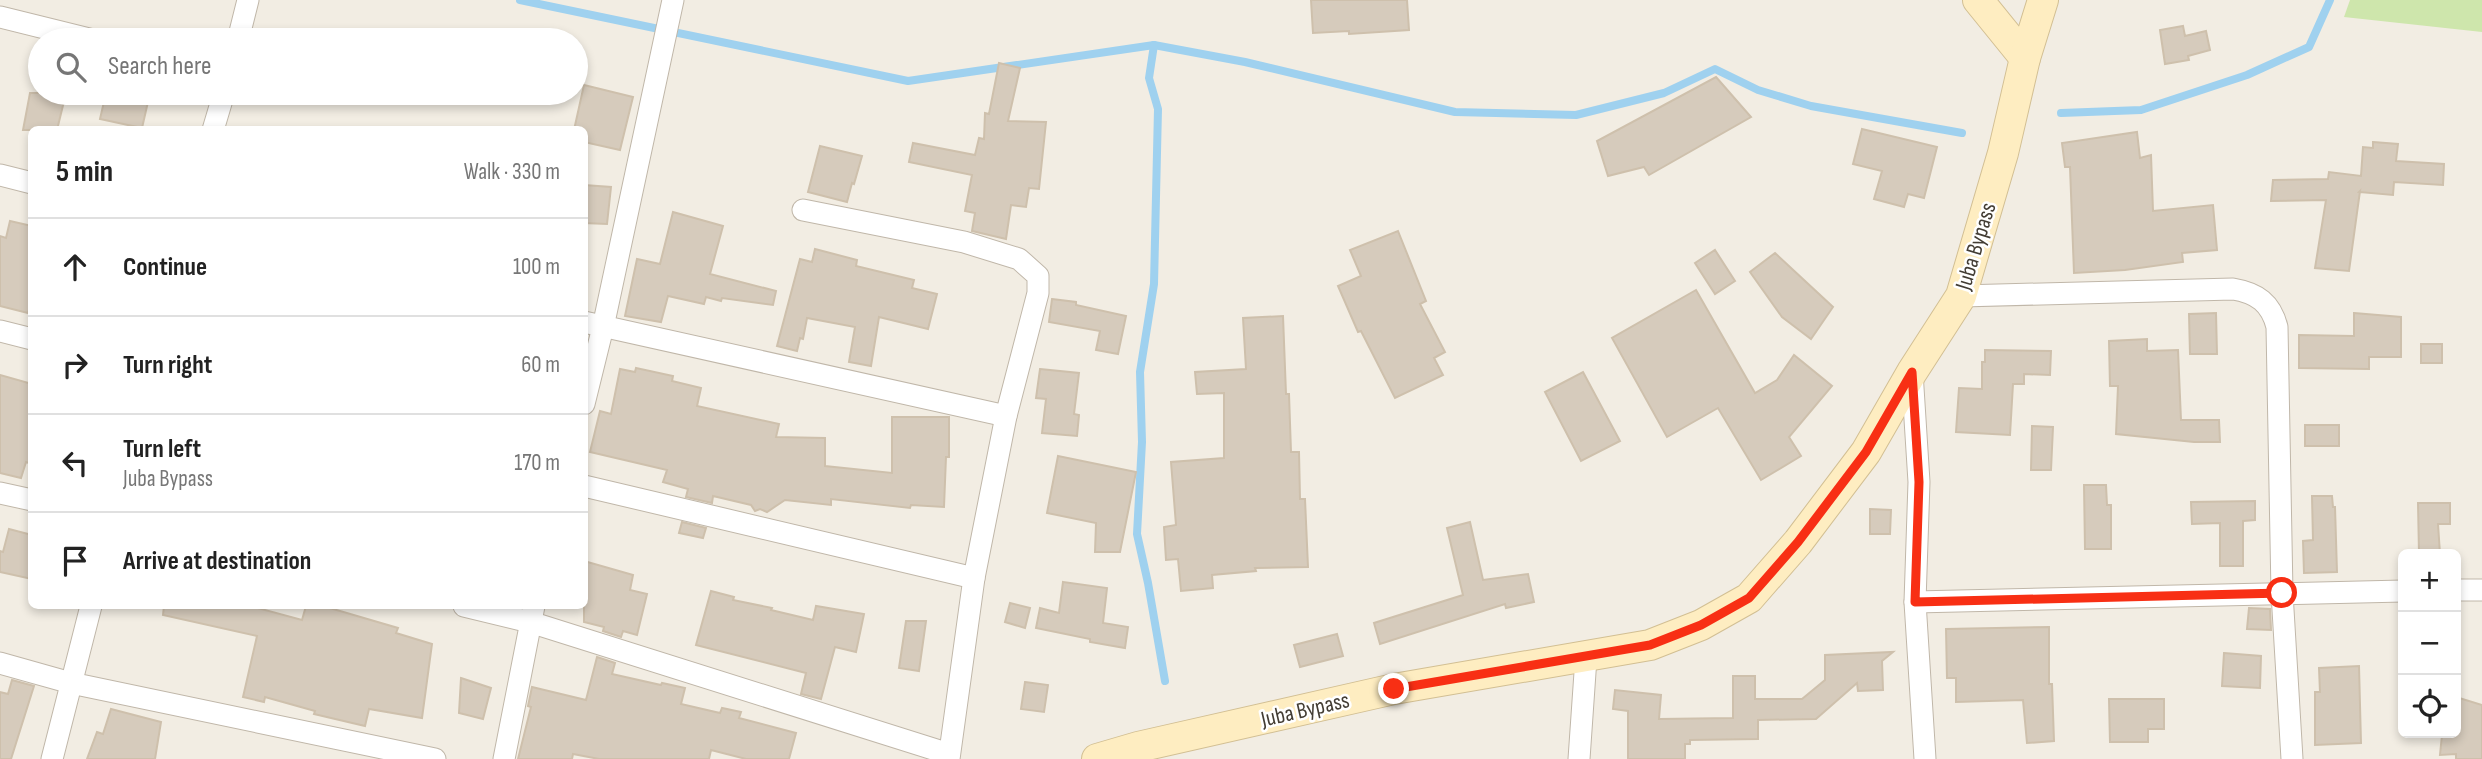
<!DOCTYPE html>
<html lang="en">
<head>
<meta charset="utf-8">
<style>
	:root { --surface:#fff; --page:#f2f2f2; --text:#222; --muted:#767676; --line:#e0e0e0 }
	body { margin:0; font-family:"Sofia Sans Condensed",sans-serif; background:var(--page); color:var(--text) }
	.controls { position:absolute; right:21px; bottom:21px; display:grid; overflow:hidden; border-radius:10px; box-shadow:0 4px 10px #0003 }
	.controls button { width:63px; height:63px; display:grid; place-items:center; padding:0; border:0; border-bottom:2px solid var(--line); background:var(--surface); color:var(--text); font:35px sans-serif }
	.stop { position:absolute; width:21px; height:21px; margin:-16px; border:5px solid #f82f14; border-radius:50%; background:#fff }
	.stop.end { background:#f82f14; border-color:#fff; box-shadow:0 2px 7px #0008 }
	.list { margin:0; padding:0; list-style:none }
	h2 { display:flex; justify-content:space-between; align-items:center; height:91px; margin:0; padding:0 28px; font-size:30px }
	h2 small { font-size:23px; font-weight:400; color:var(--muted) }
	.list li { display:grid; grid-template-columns:46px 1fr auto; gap:21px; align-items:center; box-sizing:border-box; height:98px; padding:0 28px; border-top:2px solid var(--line) }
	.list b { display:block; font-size:26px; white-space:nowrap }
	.list p { margin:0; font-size:23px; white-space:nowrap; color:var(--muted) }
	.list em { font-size:23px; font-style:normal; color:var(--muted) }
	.icon { flex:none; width:38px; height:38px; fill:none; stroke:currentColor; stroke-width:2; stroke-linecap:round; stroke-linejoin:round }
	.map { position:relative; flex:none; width:2482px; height:759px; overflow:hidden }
	.search { position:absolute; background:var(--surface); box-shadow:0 4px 10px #0003; left:28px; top:28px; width:560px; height:77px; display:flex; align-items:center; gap:18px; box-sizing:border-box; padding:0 24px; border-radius:38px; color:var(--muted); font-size:26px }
	.panel { position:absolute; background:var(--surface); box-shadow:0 4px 10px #0003; left:28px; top:126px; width:560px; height:483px; border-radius:10px }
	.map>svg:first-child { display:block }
	.green { fill:#cee6ac }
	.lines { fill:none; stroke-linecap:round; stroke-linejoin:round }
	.stream { stroke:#9fd1ef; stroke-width:8 }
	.building { fill:#d6cbbc; stroke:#cec0ac; stroke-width:2 }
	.street-casing { stroke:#c0b7a9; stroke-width:23 }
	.secondary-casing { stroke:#d2bf93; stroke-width:32 }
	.street { stroke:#fff; stroke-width:21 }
	.secondary { stroke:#feedc1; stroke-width:30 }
	.route { stroke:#f82f14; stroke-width:9 }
	.labels { text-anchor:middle; stroke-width:5; stroke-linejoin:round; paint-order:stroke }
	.street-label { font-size:23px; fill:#433d34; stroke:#fff }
</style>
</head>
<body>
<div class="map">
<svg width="2482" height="759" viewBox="0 0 2482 759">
	<rect width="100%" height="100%" fill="#f2ede3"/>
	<polygon class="green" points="2350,0 2482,0 2482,32 2344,17"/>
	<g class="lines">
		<g class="stream">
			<polyline points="520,0 908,81 1154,45 1245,62 1455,112 1576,115 1664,93 1715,69 1758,90 1811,106 1962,133"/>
			<polyline points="1154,45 1149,78 1158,109 1154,284 1140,372 1142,442 1137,534 1148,583 1165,681"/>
			<polyline points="2061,113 2141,110 2247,75 2309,47 2330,0"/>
		</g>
	</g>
	<g class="building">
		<polygon points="1311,0 1407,0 1409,30 1349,34 1349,31 1313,33"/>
		<polygon points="2183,26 2185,36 2206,31 2210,50 2188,56 2189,60 2165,64 2160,30"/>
		<polygon points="999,63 1020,68 1008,121 1046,122 1039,189 1029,188 1026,207 1011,205 1006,239 972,231 975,213 965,211 972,175 909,162 913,143 975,155 979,138 984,139 985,113 989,114"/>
		<polygon points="1716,77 1751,117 1649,175 1644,167 1608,176 1597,141"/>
		<polygon points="584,85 633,97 620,150 584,142 584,130 574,130"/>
		<polygon points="30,93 66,93 57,130 23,130"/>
		<polygon points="106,93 150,93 142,128 100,119"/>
		<polygon points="1862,129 1937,147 1924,198 1908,194 1904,207 1874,199 1882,171 1853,164"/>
		<polygon points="2137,132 2140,158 2151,155 2153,211 2213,205 2217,250 2182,253 2183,262 2125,270 2074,273 2070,167 2065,167 2062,143"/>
		<polygon points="2373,142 2398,144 2396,161 2444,164 2443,185 2394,182 2393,195 2359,192 2360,191 2349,271 2315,268 2326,200 2271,201 2273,180 2328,179 2329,172 2361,176 2363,147 2373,148"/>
		<polygon points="820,146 862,156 854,184 852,183 847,202 808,192"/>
		<polygon points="584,185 611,187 607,224 584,223"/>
		<polygon points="673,212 723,226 710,274 776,291 773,305 722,298 721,301 706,297 704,304 668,296 661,322 625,316 637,259 660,264"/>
		<polygon points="10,221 32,226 32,300 28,313 0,306 0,236 6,238"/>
		<polygon points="1398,231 1426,301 1420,304 1445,352 1434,358 1443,375 1395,398 1361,331 1358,332 1338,286 1361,276 1350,250"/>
		<polygon points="815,249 857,260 856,266 914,280 912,288 937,294 928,329 879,317 871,366 849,362 855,327 807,318 803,339 800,338 797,351 777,346 800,259 812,262"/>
		<polygon points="1715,250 1735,281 1715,294 1695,263"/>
		<polygon points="1775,253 1833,307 1811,339 1782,317 1750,272"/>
		<polygon points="1696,290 1755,393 1777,380 1794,355 1832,386 1789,437 1801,456 1761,480 1718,408 1667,437 1612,338"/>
		<polygon points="1052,299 1076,302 1076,305 1126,316 1118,354 1096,350 1100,331 1049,322"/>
		<polygon points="2216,313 2217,354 2190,354 2189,314"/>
		<polygon points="2354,313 2401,317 2401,357 2369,357 2369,369 2299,368 2299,335 2354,336"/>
		<polygon points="1283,316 1286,394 1289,394 1291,452 1299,452 1300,499 1305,499 1308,567 1255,568 1256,571 1212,575 1213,588 1181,591 1178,559 1166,560 1164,527 1176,525 1171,462 1224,458 1224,393 1197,394 1195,372 1246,369 1243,318"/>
		<polygon points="2147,339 2147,351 2178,350 2181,420 2219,420 2220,442 2194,442 2116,434 2118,386 2110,386 2109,341"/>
		<rect x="2421" y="344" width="21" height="19"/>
		<polygon points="1985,350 2051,351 2050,375 2024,374 2024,384 2013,384 2010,435 1956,432 1959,388 1982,389 1982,362 1985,362"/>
		<polygon points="636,368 673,376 672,381 701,388 697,406 779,424 776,437 825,438 825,466 892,473 892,417 949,417 949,457 946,457 944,507 911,505 910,508 831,499 831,505 785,500 767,512 760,509 755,511 751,505 713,496 712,503 686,497 688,489 663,482 667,470 590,452 600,411 611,414 620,369 635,372"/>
		<polygon points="1040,369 1079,373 1074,414 1079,415 1077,436 1042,433 1046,399 1036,398"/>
		<polygon points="1583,372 1620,441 1581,461 1545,392"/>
		<polygon points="0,375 32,384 32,464 26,462 21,478 0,473"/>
		<rect x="2305" y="425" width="34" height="21"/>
		<polygon points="2032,426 2053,427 2051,470 2031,470"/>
		<polygon points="1058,456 1136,472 1120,552 1095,552 1096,523 1047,513"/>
		<polygon points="2084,485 2106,485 2107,505 2111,505 2111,549 2085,549"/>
		<polygon points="2312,496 2332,496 2333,507 2335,507 2337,572 2304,573 2303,541 2313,540"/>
		<polygon points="2255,501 2255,520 2243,521 2243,566 2220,566 2220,523 2192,524 2191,502"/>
		<polygon points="2418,503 2450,503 2450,524 2438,524 2440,554 2419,554"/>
		<polygon points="1870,509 1891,510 1890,534 1870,534"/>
		<polygon points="682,522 706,528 703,538 679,533"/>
		<polygon points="1470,522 1483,580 1528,574 1534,602 1506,608 1505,604 1380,644 1374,623 1463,595 1447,528"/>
		<polygon points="9,529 32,535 32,579 0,572 0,551 3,552"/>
		<polygon points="584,561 633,575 630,590 647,594 637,635 623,631 621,637 603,631 604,627 584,622"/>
		<polygon points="1063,582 1107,588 1103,623 1128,627 1125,648 1090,642 1090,639 1036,628 1040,608 1059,613"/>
		<polygon points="711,591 734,597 733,600 772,608 771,610 813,620 816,606 864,614 856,652 835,647 821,699 801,694 806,673 696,645"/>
		<polygon points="1010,603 1030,608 1025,628 1005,622"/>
		<polygon points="164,606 250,606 302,620 306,606 323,606 398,628 396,633 432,644 422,718 369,709 365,726 314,714 315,711 265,697 264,702 243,697 257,636 163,615"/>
		<polygon points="2249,608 2270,609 2271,630 2247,629"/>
		<polygon points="906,621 926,621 919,671 899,668"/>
		<polygon points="2049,627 2049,684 2052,684 2054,741 2027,743 2023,700 1956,702 1956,678 1947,678 1946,629"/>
		<polygon points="1337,634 1343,656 1300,667 1294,645"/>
		<polygon points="1893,652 1882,661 1883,690 1858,691 1857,683 1816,719 1758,720 1758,739 1690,740 1690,744 1685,744 1685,759 1628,759 1628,711 1613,709 1615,690 1661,695 1659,719 1733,718 1733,676 1755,676 1755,699 1802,699 1825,680 1825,655"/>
		<polygon points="2224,653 2261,656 2260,688 2222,686"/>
		<polygon points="597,657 615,663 612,674 661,685 662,683 685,688 681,704 720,713 722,708 741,712 739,718 796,733 789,759 746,759 711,750 709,759 599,759 573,754 572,759 518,759 531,707 528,706 532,687 586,700"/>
		<polygon points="2359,666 2361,743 2315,745 2315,692 2320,692 2319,668"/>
		<polygon points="461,678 491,688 483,719 459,713"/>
		<polygon points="12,680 34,686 11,759 0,759 0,692 8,694"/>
		<polygon points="1025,682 1048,685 1044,712 1021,709"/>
		<polygon points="2456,697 2482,705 2482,759 2456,759 2456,754 2440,755 2442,735 2456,735"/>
		<polygon points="2109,699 2164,699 2164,729 2148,729 2148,742 2110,742"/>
		<polygon points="111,709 161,722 155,759 87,759 97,732 103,734"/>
	</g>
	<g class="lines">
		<g class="street-casing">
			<g id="street">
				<polyline points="0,17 93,40"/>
				<polyline points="238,40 248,0"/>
				<polyline points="213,130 224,93"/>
				<polyline points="0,175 32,183"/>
				<polyline points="803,210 964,242 1019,259 1038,276 1038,293 1006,416 974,578 949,759"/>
				<path d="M1961,296L2233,289C2257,293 2271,303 2277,327L2282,593L2292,759"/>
				<polyline points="584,322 1006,416"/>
				<polyline points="0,331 32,339"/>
				<polyline points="1912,372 1919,482 1915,602 1925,759"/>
				<polyline points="584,404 603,327 673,0"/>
				<polyline points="584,486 974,578"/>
				<polyline points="0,493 32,500"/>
				<polyline points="2456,590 2482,590"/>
				<polyline points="1915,602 2403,591"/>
				<polyline points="464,606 530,622 949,754"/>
				<polyline points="0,663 71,683 435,759"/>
				<polyline points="52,759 91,606"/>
				<polyline points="504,759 534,606"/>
				<polyline points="1579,759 1586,658"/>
			</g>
		</g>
		<g class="secondary-casing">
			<g id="secondary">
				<polyline points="1978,0 2025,58"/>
				<polyline points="1097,759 1138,747 1394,689 1650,645 1701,625 1749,598 1798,542 1866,452 1912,372 1961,296 2003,153 2025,58 2043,0"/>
			</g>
		</g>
		<use href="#street" class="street"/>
		<use href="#secondary" class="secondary"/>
	</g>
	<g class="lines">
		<polyline class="route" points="1394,689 1650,645 1701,625 1749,598 1798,542 1866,452 1912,372 1919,482 1915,602 2282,593"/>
	</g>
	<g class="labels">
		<g class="street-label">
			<text transform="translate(1975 246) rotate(-73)" y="8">Juba Bypass</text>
			<text transform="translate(1305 709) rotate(-13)" y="8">Juba Bypass</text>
		</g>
	</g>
</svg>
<div class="controls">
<button>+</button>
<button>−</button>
<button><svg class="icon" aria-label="locate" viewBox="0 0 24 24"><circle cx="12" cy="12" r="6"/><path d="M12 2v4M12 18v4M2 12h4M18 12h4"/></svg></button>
</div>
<div class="stop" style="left:2282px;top:593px"></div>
<div class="stop end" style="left:1394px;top:689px"></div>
<div class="search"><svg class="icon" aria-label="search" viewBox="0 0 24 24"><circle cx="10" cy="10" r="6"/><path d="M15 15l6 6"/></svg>Search here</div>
<section class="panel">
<h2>5 min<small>Walk · 330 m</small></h2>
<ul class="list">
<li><svg class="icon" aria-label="ahead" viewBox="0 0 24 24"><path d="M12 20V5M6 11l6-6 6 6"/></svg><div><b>Continue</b></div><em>100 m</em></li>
<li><svg class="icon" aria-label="right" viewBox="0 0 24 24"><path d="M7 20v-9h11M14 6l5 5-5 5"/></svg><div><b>Turn right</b></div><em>60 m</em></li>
<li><svg class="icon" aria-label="left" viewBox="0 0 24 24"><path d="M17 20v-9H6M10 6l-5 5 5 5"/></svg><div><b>Turn left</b><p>Juba Bypass</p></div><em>170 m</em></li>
<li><svg class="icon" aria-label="arrive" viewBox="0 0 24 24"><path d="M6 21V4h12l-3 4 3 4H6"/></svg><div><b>Arrive at destination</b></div></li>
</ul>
</section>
</div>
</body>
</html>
